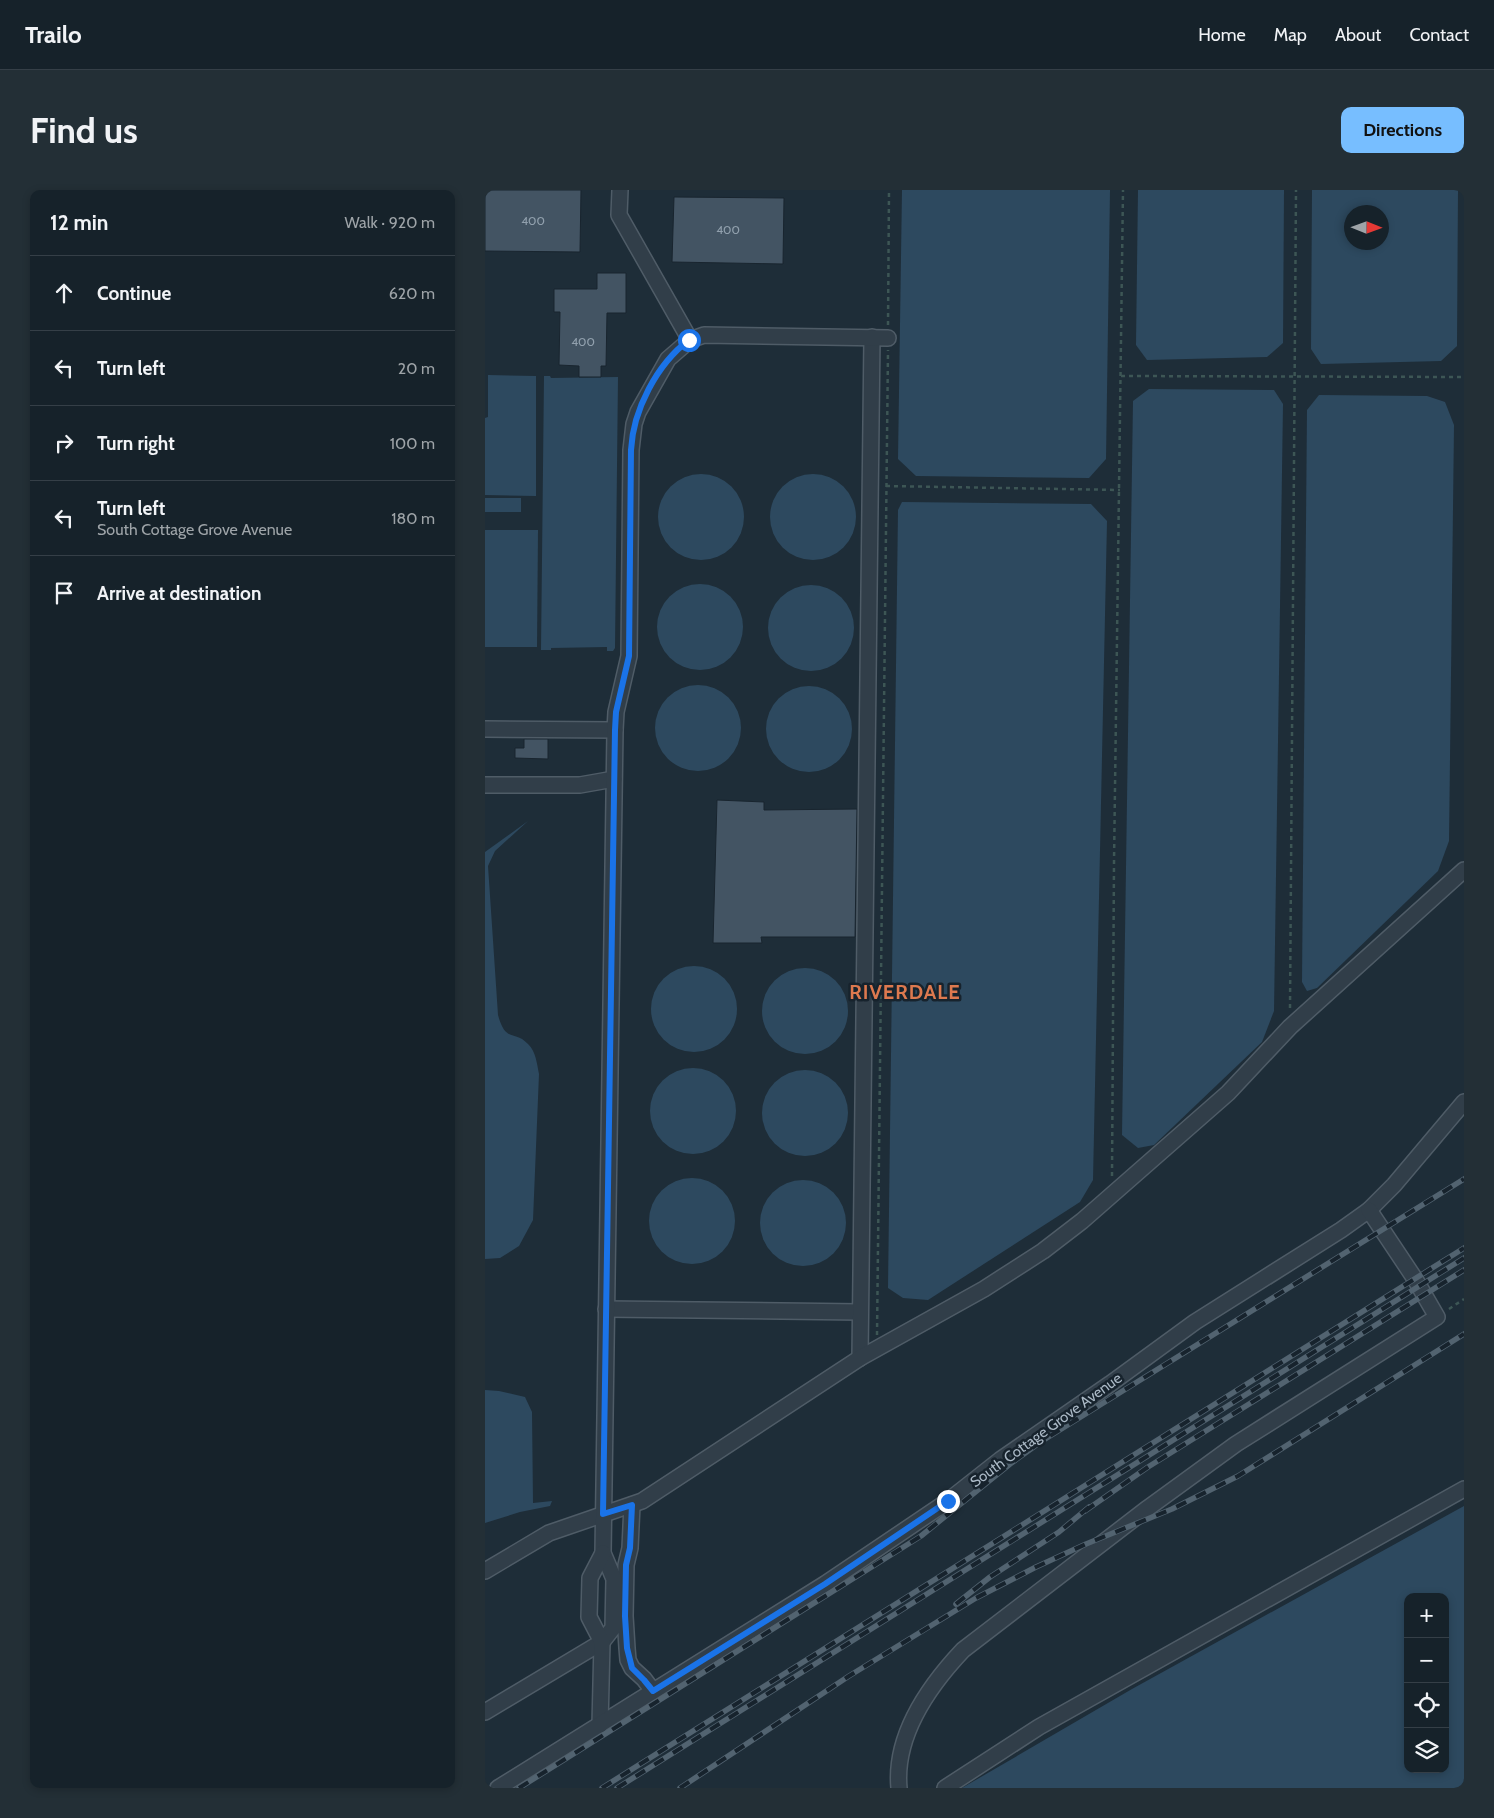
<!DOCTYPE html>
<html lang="en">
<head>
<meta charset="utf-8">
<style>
	:root { --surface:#16222a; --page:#232f36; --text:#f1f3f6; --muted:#9ea4a8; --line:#353f47; --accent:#77beff }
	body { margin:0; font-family:Cabin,sans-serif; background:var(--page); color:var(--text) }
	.controls { position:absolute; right:15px; bottom:15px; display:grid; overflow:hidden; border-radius:10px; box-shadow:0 2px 8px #0003 }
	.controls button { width:45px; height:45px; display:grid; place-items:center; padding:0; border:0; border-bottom:1px solid var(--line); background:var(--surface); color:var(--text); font:25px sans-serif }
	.compass { position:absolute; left:859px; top:15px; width:45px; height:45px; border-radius:50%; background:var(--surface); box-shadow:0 2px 8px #0003; rotate:91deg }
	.stop { position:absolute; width:15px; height:15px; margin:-11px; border:4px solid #1a73e8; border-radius:50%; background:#fff }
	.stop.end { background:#1a73e8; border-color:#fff; box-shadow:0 1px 5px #0008 }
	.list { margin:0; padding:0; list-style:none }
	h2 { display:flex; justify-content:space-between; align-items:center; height:65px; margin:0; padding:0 20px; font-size:21px }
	h2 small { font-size:16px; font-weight:400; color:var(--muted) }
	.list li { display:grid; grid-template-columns:32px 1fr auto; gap:15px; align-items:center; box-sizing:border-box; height:75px; padding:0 20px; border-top:1px solid var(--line) }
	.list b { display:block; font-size:19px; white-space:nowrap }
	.list p { margin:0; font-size:16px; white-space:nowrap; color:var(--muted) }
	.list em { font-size:16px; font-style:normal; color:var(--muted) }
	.icon { flex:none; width:28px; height:28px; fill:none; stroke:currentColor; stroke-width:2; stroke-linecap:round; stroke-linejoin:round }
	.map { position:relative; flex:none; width:979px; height:1598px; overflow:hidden; border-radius:10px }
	header { display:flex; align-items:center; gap:30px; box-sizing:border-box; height:70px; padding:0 25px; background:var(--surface); border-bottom:1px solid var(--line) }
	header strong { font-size:24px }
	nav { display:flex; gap:28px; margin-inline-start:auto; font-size:18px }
	.intro { display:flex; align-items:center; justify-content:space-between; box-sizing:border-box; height:120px; padding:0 30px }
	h1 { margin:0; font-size:35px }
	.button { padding:12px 22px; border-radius:10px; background:var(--accent); color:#111; font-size:18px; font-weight:700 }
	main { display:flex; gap:30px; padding:0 30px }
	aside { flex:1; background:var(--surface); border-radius:10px; box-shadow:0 2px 8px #0003 }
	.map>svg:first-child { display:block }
	.water { fill:#2d495f; fill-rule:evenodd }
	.building { fill:#435463; stroke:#19252f }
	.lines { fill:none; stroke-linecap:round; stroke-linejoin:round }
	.minor-casing { stroke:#4f5c67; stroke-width:18 }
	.path { stroke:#3d5655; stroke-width:2.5; stroke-dasharray:4 4; stroke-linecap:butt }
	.minor { stroke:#313e49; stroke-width:15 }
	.rail-casing { stroke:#526370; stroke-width:5.5 }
	.rail { stroke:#17232d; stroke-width:4; stroke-dasharray:11; stroke-linecap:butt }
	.route { stroke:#1a73e8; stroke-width:6 }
	.labels { text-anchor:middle; stroke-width:5; stroke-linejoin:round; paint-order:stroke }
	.number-label { font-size:12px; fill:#91a0ad }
	.street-label { font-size:15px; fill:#abb9c6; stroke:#17232d }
	.district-label { font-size:20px; font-weight:bold; letter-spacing:1px; fill:#dd794f; stroke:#17232d }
</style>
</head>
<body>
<header>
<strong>Trailo</strong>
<nav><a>Home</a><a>Map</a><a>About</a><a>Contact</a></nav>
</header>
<div class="intro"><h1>Find us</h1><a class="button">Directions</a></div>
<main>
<aside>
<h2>12 min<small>Walk · 920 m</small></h2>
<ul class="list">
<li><svg class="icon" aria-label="ahead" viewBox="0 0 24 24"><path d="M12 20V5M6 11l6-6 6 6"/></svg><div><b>Continue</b></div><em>620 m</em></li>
<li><svg class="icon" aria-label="left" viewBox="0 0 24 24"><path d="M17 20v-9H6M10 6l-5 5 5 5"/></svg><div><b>Turn left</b></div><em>20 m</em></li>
<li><svg class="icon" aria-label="right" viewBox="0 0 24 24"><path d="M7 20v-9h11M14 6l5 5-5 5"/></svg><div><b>Turn right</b></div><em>100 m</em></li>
<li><svg class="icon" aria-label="left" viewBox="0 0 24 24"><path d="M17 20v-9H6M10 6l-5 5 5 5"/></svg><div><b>Turn left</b><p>South Cottage Grove Avenue</p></div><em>180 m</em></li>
<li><svg class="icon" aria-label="arrive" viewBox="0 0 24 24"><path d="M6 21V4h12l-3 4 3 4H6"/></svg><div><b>Arrive at destination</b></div></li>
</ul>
</aside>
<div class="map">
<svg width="979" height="1598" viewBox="0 0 979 1598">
	<rect width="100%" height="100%" fill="#1e2d38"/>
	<g class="water">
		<polygon points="417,0 625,0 621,269 604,288 431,286 413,269"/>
		<polygon points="653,0 799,0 798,153 782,167 662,170 651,155"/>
		<path d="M827,0H973L972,156L956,171L836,174L826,159ZM866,22H896V52H866Z"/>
		<polygon points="3,185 51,186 51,306 0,305 0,228 3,227"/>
		<polygon points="59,186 65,186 66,188 133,187 130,458 128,461 122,461 122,457 66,458 66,460 56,460"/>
		<polygon points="664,199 789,200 798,214 789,821 777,852 669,955 653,958 637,945 648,211"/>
		<polygon points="834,205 942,206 960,212 969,235 964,651 953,681 832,798 822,801 817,792 822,220"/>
		<circle cx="216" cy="327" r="43"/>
		<circle cx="328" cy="327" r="43"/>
		<rect x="0" y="308" width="36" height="14"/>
		<polygon points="417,312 606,314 622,331 608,990 595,1012 443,1110 418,1108 403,1098 413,320"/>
		<polygon points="0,340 53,340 52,457 0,457"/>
		<circle cx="215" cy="437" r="43"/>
		<circle cx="326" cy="438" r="43"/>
		<circle cx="213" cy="538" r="43"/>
		<circle cx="324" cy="539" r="43"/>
		<path d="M43,631L10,661L3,676L13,825C21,854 29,839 43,854C51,861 52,875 54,884L48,1030L34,1056L15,1068L0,1069V662Z"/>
		<circle cx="209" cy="819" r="43"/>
		<circle cx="320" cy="821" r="43"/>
		<circle cx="208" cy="921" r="43"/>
		<circle cx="320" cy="923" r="43"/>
		<circle cx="207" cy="1031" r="43"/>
		<circle cx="318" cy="1033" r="43"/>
		<polygon points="0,1200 14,1201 40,1207 47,1222 48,1313 67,1311 65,1316 35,1322 0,1333"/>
		<path d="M979,1316V1598H477L647,1499ZM923,1407H960V1579H923Z"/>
	</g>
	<g class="building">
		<polygon points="0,0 96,0 95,62 0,61"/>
		<polygon points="189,7 299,8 298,74 187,72"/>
		<polygon points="112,83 141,83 141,123 122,123 121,176 116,176 116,187 94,187 94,176 74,175 75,122 69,122 69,99 112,99"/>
		<polygon points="39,549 63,549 63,569 30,568 30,558 39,558"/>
		<polygon points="232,610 279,612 279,620 372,619 370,747 276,747 277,753 228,753"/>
	</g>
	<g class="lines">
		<g class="minor-casing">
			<g id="minor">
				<polyline points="135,0 134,25 205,150"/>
				<polyline points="0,539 130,540"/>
				<polyline points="0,595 95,595 129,589"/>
				<polyline points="121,1119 375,1122"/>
				<polyline points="375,1168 387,147"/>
				<polyline points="147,1315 145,1358 141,1375 140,1426 142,1458 143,1470 147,1478 159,1489 168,1501"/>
				<polyline points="0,1381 64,1343 157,1311 375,1168 499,1099 558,1061 597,1031 743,903 805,837 979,680"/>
				<polyline points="0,1522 117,1452 128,1438 129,1389 118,1363 130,540 131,522 144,466 146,260 149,234 153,222 183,169 205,150 219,145 403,148"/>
				<polyline points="115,1535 117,1452 104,1427 105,1388 118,1363"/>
				<polyline points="13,1598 340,1394 463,1311 515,1270 625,1194 710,1132 856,1040 884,1020 909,995 979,912"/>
				<path d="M414,1598C409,1545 444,1496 478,1460L663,1318L751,1254L952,1127L930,1089L884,1020"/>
				<polyline points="460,1598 554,1537 979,1299"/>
			</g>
		</g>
		<g class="path">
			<polyline points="403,135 404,0"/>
			<polyline points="636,186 979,187"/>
			<polyline points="401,296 635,300"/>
			<polyline points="805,818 811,0"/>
			<polyline points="627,986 629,673 638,0"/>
			<polyline points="964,1119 979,1109"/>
			<polyline points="392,1145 403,160"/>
		</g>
		<use href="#minor" class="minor"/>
		<g class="rail-casing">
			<g id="rail">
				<polyline points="600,1321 663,1277 979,1080"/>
				<polyline points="471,1414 505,1387 574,1342 604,1317"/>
				<polyline points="34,1598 436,1346 525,1274 557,1251 979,989"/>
				<polyline points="117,1598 979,1058"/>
				<polyline points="132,1598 979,1068"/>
				<polyline points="195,1598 364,1486 491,1408 551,1377 601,1354 687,1319 753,1286 979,1144"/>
			</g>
		</g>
		<use href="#rail" class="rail"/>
	</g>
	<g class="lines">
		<path class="route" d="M204,150C172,174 148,220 146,260L144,466L131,522L130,540L118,1324L147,1315L145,1358L141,1375L140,1426L142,1458L147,1478L159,1490L168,1501L340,1394L463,1311"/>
	</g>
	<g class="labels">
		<g class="number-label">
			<text x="48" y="35">400</text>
			<text x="243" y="44">400</text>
			<text x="98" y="156">400</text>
		</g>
		<g class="street-label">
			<text transform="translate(561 1240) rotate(-36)" y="5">South Cottage Grove Avenue</text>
		</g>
		<g class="district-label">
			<text x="420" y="809">RIVERDALE</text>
		</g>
	</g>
</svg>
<div class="controls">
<button>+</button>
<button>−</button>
<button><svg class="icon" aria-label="locate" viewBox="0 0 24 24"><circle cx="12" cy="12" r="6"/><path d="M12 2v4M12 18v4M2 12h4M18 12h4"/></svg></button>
<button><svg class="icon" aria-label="layers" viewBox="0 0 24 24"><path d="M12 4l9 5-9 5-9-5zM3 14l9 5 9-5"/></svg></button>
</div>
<svg class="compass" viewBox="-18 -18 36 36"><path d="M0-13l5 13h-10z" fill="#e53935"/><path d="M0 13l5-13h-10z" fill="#9ea4a8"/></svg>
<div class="stop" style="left:204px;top:150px"></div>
<div class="stop end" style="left:463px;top:1311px"></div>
</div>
</main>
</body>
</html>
